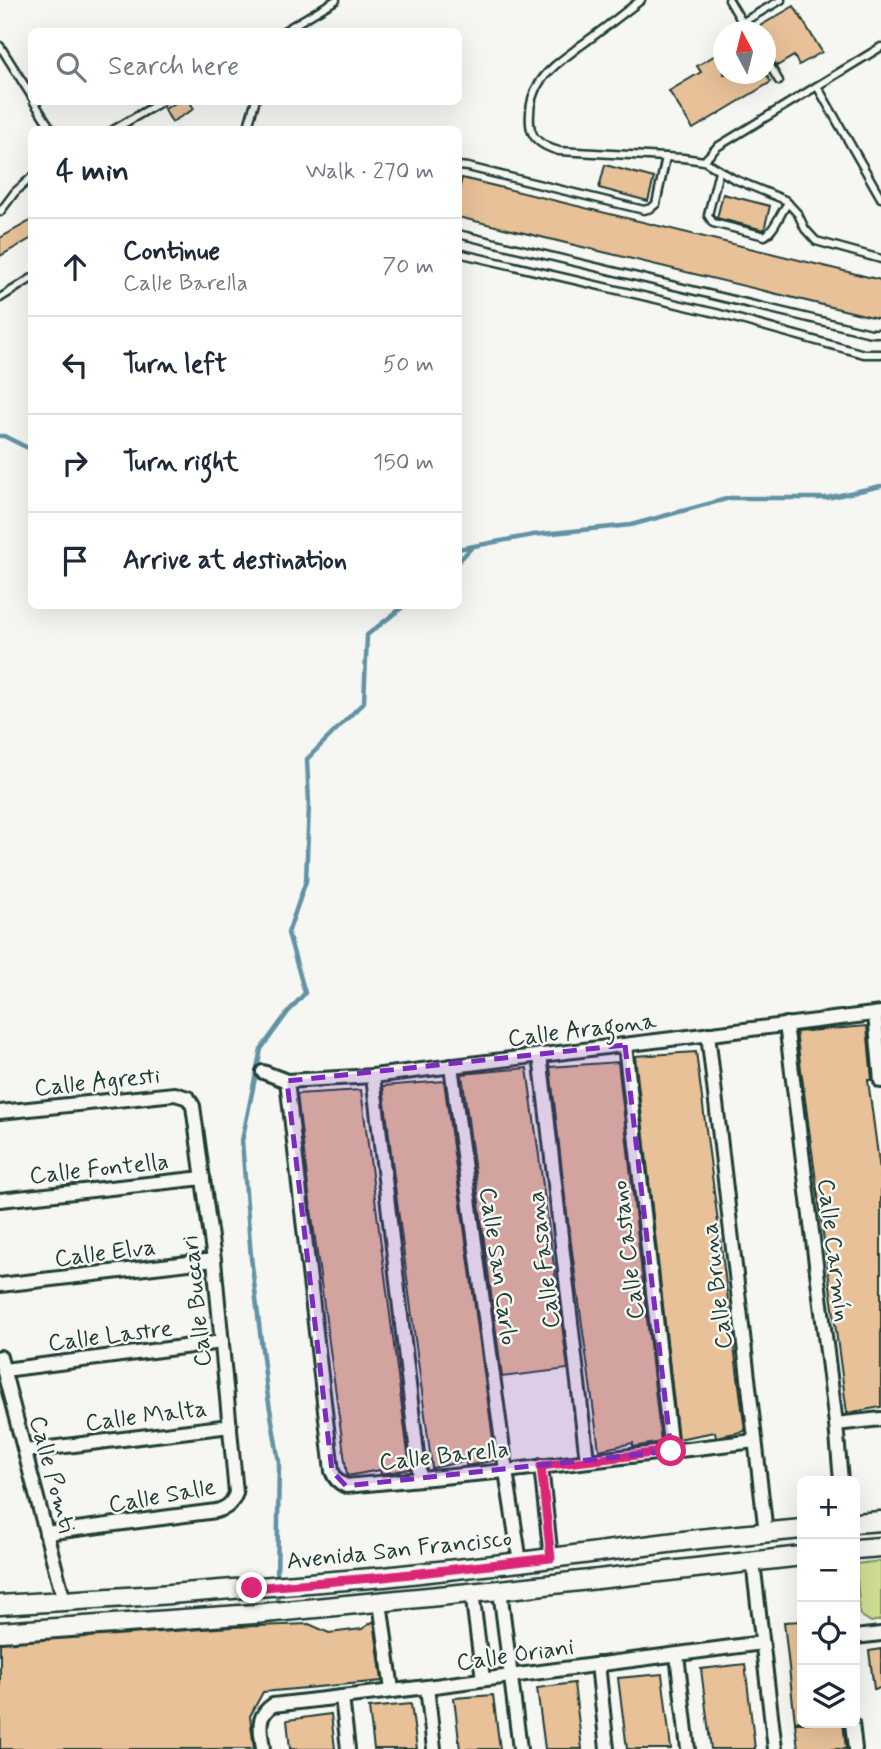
<!DOCTYPE html>
<html lang="en">
<head>
<meta charset="utf-8">
<style>
	:root { --surface:#fff; --page:#f6f6f7; --text:#1f2937; --muted:#747a83; --line:#e0e1e3 }
	body { margin:0; font-family:Mynerve,sans-serif; background:var(--page); color:var(--text) }
	.controls { position:absolute; right:21px; bottom:21px; display:grid; overflow:hidden; border-radius:10px; box-shadow:0 7px 28px #0002 }
	.controls button { width:63px; height:63px; display:grid; place-items:center; padding:0; border:0; border-bottom:2px solid var(--line); background:var(--surface); color:var(--text); font:35px sans-serif }
	.compass { position:absolute; left:713px; top:21px; width:63px; height:63px; border-radius:50%; background:var(--surface); box-shadow:0 7px 28px #0002; rotate:353deg }
	.stop { position:absolute; width:21px; height:21px; margin:-16px; border:5px solid #db2777; border-radius:50%; background:#fff }
	.stop.end { background:#db2777; border-color:#fff; box-shadow:0 2px 7px #0008 }
	.list { margin:0; padding:0; list-style:none }
	h2 { display:flex; justify-content:space-between; align-items:center; height:91px; margin:0; padding:0 28px; font-size:30px }
	h2 small { font-size:23px; font-weight:400; color:var(--muted) }
	.list li { display:grid; grid-template-columns:46px 1fr auto; gap:21px; align-items:center; box-sizing:border-box; height:98px; padding:0 28px; border-top:2px solid var(--line) }
	.list b { display:block; font-size:26px; white-space:nowrap }
	.list p { margin:0; font-size:23px; white-space:nowrap; color:var(--muted) }
	.list em { font-size:23px; font-style:normal; color:var(--muted) }
	.icon { flex:none; width:38px; height:38px; fill:none; stroke:currentColor; stroke-width:2; stroke-linecap:round; stroke-linejoin:round }
	.map { position:relative; flex:none; width:881px; height:1749px; overflow:hidden }
	.search { position:absolute; background:var(--surface); box-shadow:0 7px 28px #0002; left:28px; top:28px; width:434px; height:77px; display:flex; align-items:center; gap:18px; box-sizing:border-box; padding:0 24px; border-radius:10px; color:var(--muted); font-size:26px }
	.panel { position:absolute; background:var(--surface); box-shadow:0 7px 28px #0002; left:28px; top:126px; width:434px; height:483px; border-radius:10px }
	.map>svg:first-child { display:block }
	.green { fill:#d0df93; stroke:#788e64; stroke-width:2 }
	.lines { fill:none; stroke-linecap:round; stroke-linejoin:round }
	.stream { stroke:#6293a4; stroke-width:4.5 }
	.building { fill:#e8c198; stroke:#1f3d34; stroke-width:2 }
	.lane-casing { stroke:#1f3d34; stroke-width:11 }
	.street-casing { stroke:#1f3d34; stroke-width:18 }
	.secondary-casing { stroke:#1f3d34; stroke-width:23 }
	.lane { stroke:#f6f6f2; stroke-width:6 }
	.street { stroke:#f6f6f2; stroke-width:12 }
	.secondary { stroke:#f6f6f2; stroke-width:18 }
	.route { stroke:#db2777; stroke-width:9 }
	.marked { fill:#7b2cbf; fill-opacity:0.2; stroke:#7b2cbf; stroke-width:5; stroke-dasharray:14 9; stroke-linejoin:round }
	.labels { text-anchor:middle; stroke-width:5; stroke-linejoin:round; paint-order:stroke }
	.street-label { font-size:24px; fill:#1f3d34; stroke:#f6f6f2 }
</style>
</head>
<body>
<div class="map">
<svg width="881" height="1749" viewBox="0 0 881 1749">
	<rect width="100%" height="100%" fill="#f6f6f2"/>
	<filter id="ink" filterUnits="userSpaceOnUse"><feTurbulence type="fractalNoise" baseFrequency=".0143" numOctaves="2"/><feDisplacementMap in="SourceGraphic" scale="14" xChannelSelector="R" yChannelSelector="G"/><feConvolveMatrix kernelMatrix="1 2 1 2 8 2 1 2 1" color-interpolation-filters="sRGB"/></filter>
	<g filter="url(#ink)">
		<polygon class="green" points="881,1561 881,1620 871,1622 860,1615 856,1564"/>
		<g class="lines">
			<g class="stream">
				<polyline points="0,436 4,436 32,450"/>
				<polyline points="458,549 533,535 631,525 730,498 827,498 881,486"/>
				<polyline points="458,562 472,547"/>
				<polyline points="277,1581 279,1462 267,1391 251,1257 242,1141 261,1049 288,1012 305,993 288,933 306,881 309,804 307,759 364,702 367,635 404,606"/>
				<polyline points="277,1609 277,1590"/>
			</g>
		</g>
		<g class="building">
			<polygon points="794,6 822,52 799,65 794,56 777,66 770,56 766,53 766,32 753,30"/>
			<polygon points="724,50 724,74 766,74 771,82 693,129 669,91 701,72 697,66"/>
			<polygon points="177,102 190,102 194,109 172,122 164,109"/>
			<polygon points="605,165 654,178 648,201 599,188"/>
			<polygon points="462,178 881,280 881,319 458,217 458,193"/>
			<polygon points="723,194 770,206 764,230 717,218"/>
			<polygon points="32,220 32,238 0,256 0,238"/>
			<polygon points="867,1026 872,1080 868,1080 881,1178 881,1407 847,1413 796,1032"/>
			<polygon points="696,1052 745,1431 716,1437 715,1432 678,1439 635,1056"/>
			<polygon points="618,1062 661,1442 633,1447 633,1443 599,1450 567,1214 550,1067"/>
			<polygon points="527,1068 568,1369 502,1377 462,1074"/>
			<polygon points="444,1081 496,1460 466,1466 466,1461 432,1468 397,1202 383,1086"/>
			<polygon points="361,1090 410,1469 381,1474 380,1470 347,1476 309,1194 297,1094"/>
			<polygon points="374,1621 382,1681 263,1692 250,1716 254,1749 0,1749 0,1643 232,1627 309,1624 329,1633 362,1629"/>
			<polygon points="802,1621 802,1721 795,1722 784,1622"/>
			<polygon points="881,1649 881,1688 874,1689 869,1651"/>
			<polygon points="745,1664 755,1749 711,1749 701,1669"/>
			<polygon points="662,1674 671,1749 627,1749 618,1678"/>
			<polygon points="574,1683 582,1749 545,1749 537,1688"/>
			<polygon points="493,1695 500,1749 460,1749 454,1698"/>
			<polygon points="411,1704 417,1749 374,1749 369,1708"/>
			<polygon points="331,1714 335,1749 290,1749 287,1720"/>
			<polygon points="795,1723 843,1723 846,1749 798,1749"/>
		</g>
		<g class="lines">
			<g class="lane-casing">
				<g id="lane">
					<path d="M641,0C621,15 601,31 580,46C566,57 550,67 540,82C531,94 529,109 530,124C531,140 544,147 559,151L683,158L704,161L734,179L785,200L798,214L805,229L816,241L881,259"/>
					<polyline points="729,0 748,32"/>
					<polyline points="743,22 781,0"/>
					<polyline points="282,32 336,0"/>
					<polyline points="0,46 32,97"/>
					<polyline points="766,59 779,81"/>
					<polyline points="817,86 881,198"/>
					<polyline points="34,102 52,130"/>
					<polyline points="113,130 161,102"/>
					<polyline points="247,130 255,102"/>
					<polyline points="704,161 717,147 881,47"/>
					<polyline points="458,166 468,167 644,210 651,208 656,204 666,157"/>
					<path d="M719,171L708,215L713,223L765,236C775,230 780,213 788,203"/>
					<polyline points="0,212 15,192 32,177"/>
					<polyline points="458,234 871,333 881,333"/>
					<polyline points="458,253 716,313 864,354 881,354"/>
					<polyline points="0,298 32,278"/>
				</g>
			</g>
			<g class="street-casing">
				<g id="street">
					<polyline points="875,1014 881,1081"/>
					<polyline points="786,1024 836,1424 841,1481"/>
					<polyline points="708,1034 766,1533"/>
					<polyline points="625,1045 671,1451"/>
					<polyline points="540,1055 587,1460"/>
					<polyline points="451,1066 506,1471 520,1562"/>
					<polyline points="263,1072 287,1081 373,1076 881,1013"/>
					<polyline points="373,1076 420,1479"/>
					<path d="M287,1081L332,1471C335,1479 338,1482 346,1486L506,1471L755,1441"/>
					<path d="M0,1112L175,1094L188,1098L193,1106L214,1260L236,1493C232,1504 227,1508 216,1511L46,1533"/>
					<polyline points="0,1200 203,1178"/>
					<polyline points="0,1285 214,1260"/>
					<polyline points="0,1357 64,1601"/>
					<polyline points="4,1370 222,1342"/>
					<polyline points="836,1424 881,1419"/>
					<polyline points="25,1451 230,1426"/>
					<polyline points="541,1466 551,1558"/>
					<polyline points="753,1562 775,1749"/>
					<polyline points="500,1590 520,1749"/>
					<polyline points="472,1592 483,1679"/>
					<polyline points="380,1602 392,1690"/>
					<polyline points="855,1637 881,1634"/>
					<polyline points="677,1655 688,1749"/>
					<polyline points="598,1664 607,1749"/>
					<polyline points="427,1687 434,1749"/>
					<polyline points="342,1697 348,1749"/>
					<polyline points="852,1723 855,1749"/>
					<path d="M263,1749C261,1730 255,1717 273,1705L427,1687L762,1643"/>
				</g>
			</g>
			<g class="secondary-casing">
				<g id="secondary">
					<polyline points="855,1523 881,1521"/>
					<polyline points="855,1549 881,1547"/>
					<polyline points="0,1605 158,1595 384,1577 520,1562 699,1539 802,1529"/>
					<polyline points="0,1632 254,1614 500,1590 802,1556"/>
				</g>
			</g>
			<use href="#lane" class="lane"/>
			<use href="#street" class="street"/>
			<use href="#secondary" class="secondary"/>
		</g>
	</g>
	<g class="lines" filter="url(#ink)">
		<polyline class="route" points="252,1588 384,1577 551,1558 541,1466 671,1451"/>
	</g>
	<path class="marked" d="M625,1045L671,1451L346,1486L332,1471L287,1081Z"/>
	<g class="labels">
		<g class="street-label">
			<text transform="translate(582 1029) rotate(-7)" y="8">Calle Aragona</text>
			<text transform="translate(97 1081) rotate(-6)" y="8">Calle Agresti</text>
			<text transform="translate(99 1168) rotate(-6)" y="8">Calle Fontella</text>
			<text transform="translate(627 1250) rotate(-97)" y="8">Calle Castano</text>
			<text transform="translate(835 1250) rotate(83)" y="8">Calle Carmín</text>
			<text transform="translate(105 1252) rotate(-7)" y="8">Calle Elva</text>
			<text transform="translate(543 1260) rotate(-97)" y="8">Calle Fasana</text>
			<text transform="translate(499 1266) rotate(82)" y="8">Calle San Carlo</text>
			<text transform="translate(716 1286) rotate(-97)" y="8">Calle Bruna</text>
			<text transform="translate(196 1301) rotate(-96)" y="8">Calle Buccari</text>
			<text transform="translate(110 1335) rotate(-7)" y="8">Calle Lastre</text>
			<text transform="translate(146 1415) rotate(-7)" y="8">Calle Malta</text>
			<text transform="translate(444 1455) rotate(-6)" y="8">Calle Barella</text>
			<text transform="translate(53 1474) rotate(75)" y="8">Calle Pomti</text>
			<text transform="translate(162 1495) rotate(-10)" y="8">Calle Salle</text>
			<text transform="translate(399 1549) rotate(-6)" y="8">Avenida San Francisco</text>
			<text transform="translate(515 1654) rotate(-8)" y="8">Calle Oriani</text>
		</g>
	</g>
</svg>
<div class="controls">
<button>+</button>
<button>−</button>
<button><svg class="icon" aria-label="locate" viewBox="0 0 24 24"><circle cx="12" cy="12" r="6"/><path d="M12 2v4M12 18v4M2 12h4M18 12h4"/></svg></button>
<button><svg class="icon" aria-label="layers" viewBox="0 0 24 24"><path d="M12 4l9 5-9 5-9-5zM3 14l9 5 9-5"/></svg></button>
</div>
<svg class="compass" viewBox="-18 -18 36 36"><path d="M0-13l5 13h-10z" fill="#e53935"/><path d="M0 13l5-13h-10z" fill="#747a83"/></svg>
<div class="stop" style="left:671px;top:1451px"></div>
<div class="stop end" style="left:252px;top:1588px"></div>
<div class="search"><svg class="icon" aria-label="search" viewBox="0 0 24 24"><circle cx="10" cy="10" r="6"/><path d="M15 15l6 6"/></svg>Search here</div>
<section class="panel">
<h2>4 min<small>Walk · 270 m</small></h2>
<ul class="list">
<li><svg class="icon" aria-label="ahead" viewBox="0 0 24 24"><path d="M12 20V5M6 11l6-6 6 6"/></svg><div><b>Continue</b><p>Calle Barella</p></div><em>70 m</em></li>
<li><svg class="icon" aria-label="left" viewBox="0 0 24 24"><path d="M17 20v-9H6M10 6l-5 5 5 5"/></svg><div><b>Turn left</b></div><em>50 m</em></li>
<li><svg class="icon" aria-label="right" viewBox="0 0 24 24"><path d="M7 20v-9h11M14 6l5 5-5 5"/></svg><div><b>Turn right</b></div><em>150 m</em></li>
<li><svg class="icon" aria-label="arrive" viewBox="0 0 24 24"><path d="M6 21V4h12l-3 4 3 4H6"/></svg><div><b>Arrive at destination</b></div></li>
</ul>
</section>
</div>
</body>
</html>
